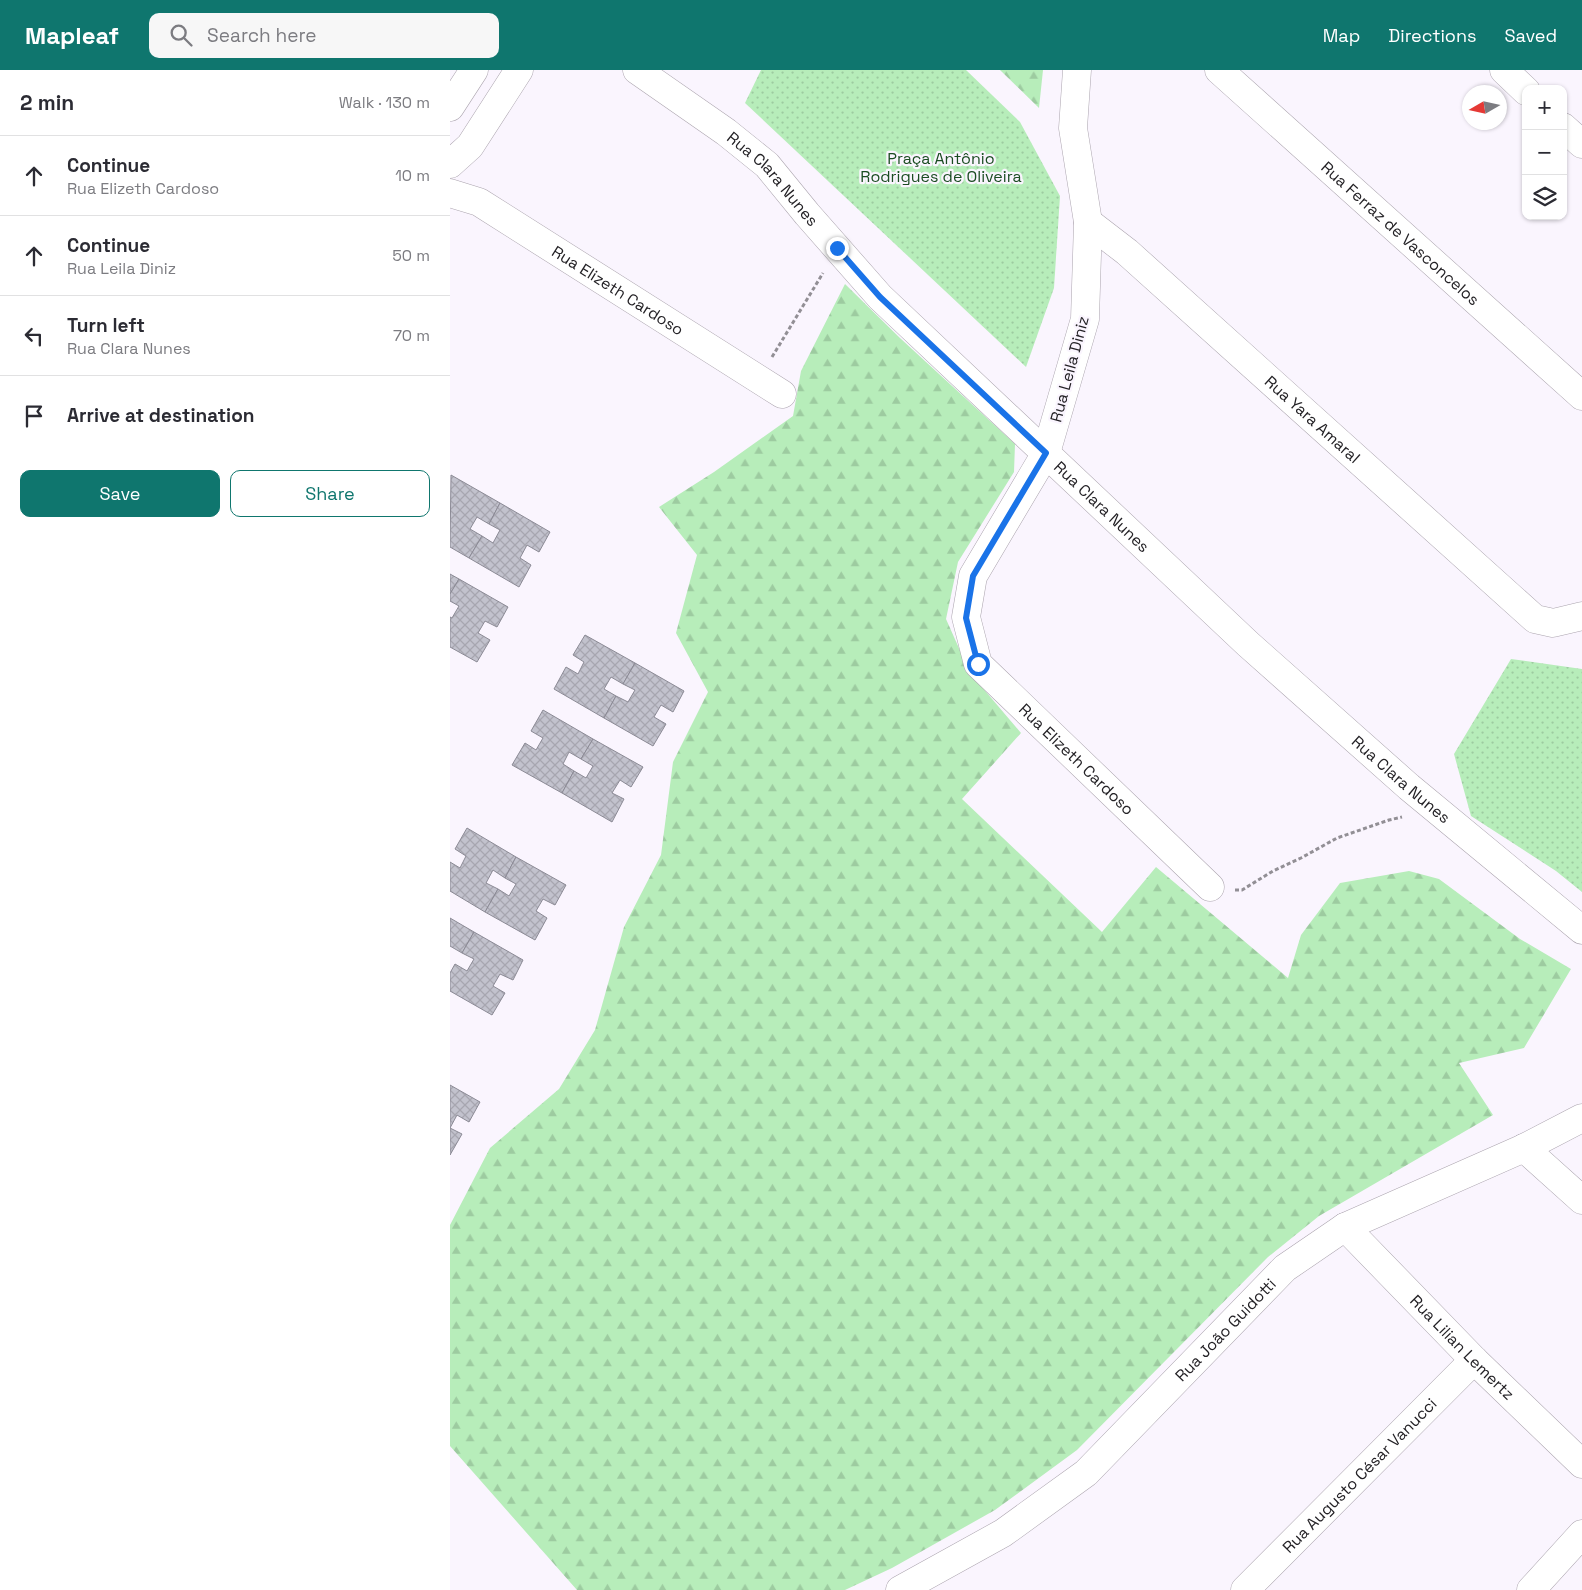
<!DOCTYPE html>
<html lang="en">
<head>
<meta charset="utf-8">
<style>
	:root { --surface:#fff; --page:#f7f7f7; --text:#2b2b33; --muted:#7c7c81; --line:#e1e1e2; --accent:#0f766e }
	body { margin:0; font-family:"Space Grotesk",sans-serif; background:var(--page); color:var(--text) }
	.controls { position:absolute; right:15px; top:15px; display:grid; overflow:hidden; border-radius:10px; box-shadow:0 1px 4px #0004 }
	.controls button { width:45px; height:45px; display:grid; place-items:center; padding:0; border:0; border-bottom:1px solid var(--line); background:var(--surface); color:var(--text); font:25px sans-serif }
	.compass { position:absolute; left:1012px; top:15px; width:45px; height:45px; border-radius:50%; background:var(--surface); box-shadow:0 1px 4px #0004; rotate:261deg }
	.stop { position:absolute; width:15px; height:15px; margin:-11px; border:4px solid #1a73e8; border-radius:50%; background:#fff }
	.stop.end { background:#1a73e8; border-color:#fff; box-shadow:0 1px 5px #0008 }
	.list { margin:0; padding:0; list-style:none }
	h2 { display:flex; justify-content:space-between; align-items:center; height:65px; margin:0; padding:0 20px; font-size:21px }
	h2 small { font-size:16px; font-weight:400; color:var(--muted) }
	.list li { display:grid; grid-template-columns:32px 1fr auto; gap:15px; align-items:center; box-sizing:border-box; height:80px; padding:0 20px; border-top:1px solid var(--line) }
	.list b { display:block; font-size:19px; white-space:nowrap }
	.list p { margin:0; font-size:16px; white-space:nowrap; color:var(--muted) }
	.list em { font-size:16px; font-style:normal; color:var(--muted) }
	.actions { display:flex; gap:10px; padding:15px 20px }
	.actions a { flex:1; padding:11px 0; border:1px solid var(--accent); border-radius:10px; text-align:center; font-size:18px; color:var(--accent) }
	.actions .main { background:var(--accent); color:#fff }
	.icon { flex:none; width:28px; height:28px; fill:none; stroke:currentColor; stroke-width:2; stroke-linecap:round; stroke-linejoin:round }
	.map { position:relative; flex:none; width:1132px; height:1520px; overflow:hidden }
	header { display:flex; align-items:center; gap:30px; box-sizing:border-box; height:70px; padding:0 25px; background:var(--accent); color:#fff }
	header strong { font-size:24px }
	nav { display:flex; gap:28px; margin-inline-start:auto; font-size:18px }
	.search { width:350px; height:45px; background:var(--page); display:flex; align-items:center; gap:12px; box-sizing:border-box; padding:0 18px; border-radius:10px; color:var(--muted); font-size:19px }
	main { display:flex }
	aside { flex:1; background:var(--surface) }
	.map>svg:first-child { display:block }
	.forest { fill:url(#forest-firs) }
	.park { fill:url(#park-dots) }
	.building { fill:url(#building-cross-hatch); stroke:#8b8a95 }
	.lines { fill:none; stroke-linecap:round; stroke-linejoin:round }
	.street-casing { stroke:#aba4ae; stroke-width:29 }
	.secondary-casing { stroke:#aba4ae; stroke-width:29 }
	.path { stroke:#928f95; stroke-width:3; stroke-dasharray:4 2.5; stroke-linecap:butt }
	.street { stroke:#fff; stroke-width:28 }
	.secondary { stroke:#fff; stroke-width:28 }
	.route { stroke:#1a73e8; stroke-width:6 }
	.labels { text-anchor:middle; stroke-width:4.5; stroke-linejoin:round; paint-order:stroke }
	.park-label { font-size:16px; fill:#1b4d22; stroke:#faf5fe }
	.street-label { font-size:16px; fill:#242226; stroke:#faf5fe }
</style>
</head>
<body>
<header>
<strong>Mapleaf</strong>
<div class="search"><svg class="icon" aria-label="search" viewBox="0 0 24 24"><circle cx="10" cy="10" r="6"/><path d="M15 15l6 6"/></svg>Search here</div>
<nav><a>Map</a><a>Directions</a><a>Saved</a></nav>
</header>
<main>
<aside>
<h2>2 min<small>Walk · 130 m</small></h2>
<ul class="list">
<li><svg class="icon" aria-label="ahead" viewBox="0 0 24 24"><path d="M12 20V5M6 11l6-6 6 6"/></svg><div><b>Continue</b><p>Rua Elizeth Cardoso</p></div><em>10 m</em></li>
<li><svg class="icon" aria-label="ahead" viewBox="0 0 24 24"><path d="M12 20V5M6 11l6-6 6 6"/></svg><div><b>Continue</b><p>Rua Leila Diniz</p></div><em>50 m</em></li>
<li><svg class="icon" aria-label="left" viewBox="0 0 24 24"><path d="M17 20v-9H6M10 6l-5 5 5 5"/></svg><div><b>Turn left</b><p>Rua Clara Nunes</p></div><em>70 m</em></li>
<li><svg class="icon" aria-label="arrive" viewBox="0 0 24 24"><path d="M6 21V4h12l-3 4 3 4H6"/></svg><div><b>Arrive at destination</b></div></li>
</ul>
<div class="actions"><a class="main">Save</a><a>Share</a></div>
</aside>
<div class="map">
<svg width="1132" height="1520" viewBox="0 0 1132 1520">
	<defs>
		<pattern id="forest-firs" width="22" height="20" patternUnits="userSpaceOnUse" patternTransform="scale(1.25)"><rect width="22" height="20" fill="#b7edba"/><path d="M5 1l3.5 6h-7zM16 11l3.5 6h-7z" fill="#9dcba0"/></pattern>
		<pattern id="park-dots" width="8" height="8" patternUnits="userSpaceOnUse" patternTransform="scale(1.25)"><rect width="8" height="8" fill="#b7edba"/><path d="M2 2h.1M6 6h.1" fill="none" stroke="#9dcba0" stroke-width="1.8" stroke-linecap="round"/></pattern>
		<pattern id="building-cross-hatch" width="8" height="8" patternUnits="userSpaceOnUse" patternTransform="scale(1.25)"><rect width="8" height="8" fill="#c2c2cd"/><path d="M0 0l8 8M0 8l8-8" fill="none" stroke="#a7a6b0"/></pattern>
	</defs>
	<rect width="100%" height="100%" fill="#faf5fe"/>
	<g class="forest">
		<polygon points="550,0 593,0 589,38"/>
		<polygon points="395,214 450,268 565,374 564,402 508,492 496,549 520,603 571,663 512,729 652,862 706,797 838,908 851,865 890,813 959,801 989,809 1070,869 1121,899 1074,978 1009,993 1043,1045 869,1146 818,1187 627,1380 545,1440 442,1498 395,1520 127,1520 0,1376 0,1155 40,1078 109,1019 145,960 174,857 211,785 223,692 258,622 226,563 247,485 209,437 264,402 343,346 351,301"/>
	</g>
	<g class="park">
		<polygon points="311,0 516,0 570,52 610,126 604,218 576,297 295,33"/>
		<polygon points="1061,589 1132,599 1132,822 1106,801 1021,746 1004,684"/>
	</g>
	<g class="building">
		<polygon points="1,405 50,433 39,454 27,447 20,459 32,466 19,488 0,477"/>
		<polygon points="50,433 100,462 89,482 77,475 70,488 81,495 69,517 19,488 32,466 43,473 50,460 39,454"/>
		<polygon points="0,504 9,509 0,524"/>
		<polygon points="9,509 58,537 47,557 35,551 28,563 40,570 27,592 0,577 0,547 2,548 9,536 0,531 0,524"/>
		<polygon points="135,565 185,593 173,614 161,607 154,619 166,626 154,648 104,619 116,597 128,604 134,592 123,585"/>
		<polygon points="185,593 234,621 223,642 211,635 204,647 216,654 203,676 154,648 166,626 178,632 185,620 173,614"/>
		<polygon points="93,640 143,669 131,689 119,682 113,694 124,701 112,723 62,695 75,673 86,680 93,668 81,661"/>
		<polygon points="143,669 193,697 181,717 170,710 162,723 174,729 162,752 112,723 124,701 136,708 143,696 131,689"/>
		<polygon points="17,758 66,787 55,808 43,800 36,813 48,819 35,842 0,821 0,792 10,798 16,786 5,779"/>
		<polygon points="66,787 116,815 105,835 93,829 86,841 97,848 85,870 35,842 48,819 59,826 66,814 55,808"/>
		<polygon points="0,848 24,862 12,883 0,876"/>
		<polygon points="24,862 73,890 63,910 50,904 43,916 55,923 42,945 0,921 0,903 5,894 17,901 24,889 12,883"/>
		<polygon points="0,1015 30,1032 19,1052 7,1045 0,1058"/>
		<polygon points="0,1058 12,1064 0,1085"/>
	</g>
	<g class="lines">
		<g class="street-casing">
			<g id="street">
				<path id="s1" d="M627,0L623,58L638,152L635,249L596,383L523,506L516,547L528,594L760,817"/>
				<path id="s2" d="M769,0L1132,326"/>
				<polyline points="1054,0 1076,21"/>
				<polyline points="1113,57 1132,74"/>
				<path id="s3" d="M0,123L29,132L332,324"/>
				<path id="s4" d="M638,152L677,182L1085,549L1103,553L1132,546"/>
				<polyline points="1074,1078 1132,1130"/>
				<path id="s5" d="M895,1157L1024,1290L1132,1394"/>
				<path id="s6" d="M450,1520L553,1463L636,1403L835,1198L895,1157L1074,1078L1132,1048"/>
				<path id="s7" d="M795,1520L1024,1290"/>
				<polyline points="1081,1520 1132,1464"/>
			</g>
		</g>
		<g class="secondary-casing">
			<g id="secondary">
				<path id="s8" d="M187,0L276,62L317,95L357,144L430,227L798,574L959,717L1132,860"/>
				<polyline points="0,37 24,0"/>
				<polyline points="0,94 20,76 69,0"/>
			</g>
		</g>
		<g class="path">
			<polyline points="322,287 373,203"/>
			<polyline points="785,820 792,820 823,801 851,788 887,768 939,750 952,747"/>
		</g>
		<use href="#street" class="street"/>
		<use href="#secondary" class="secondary"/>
	</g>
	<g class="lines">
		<polyline class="route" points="387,178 430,227 596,383 523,506 516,548 528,594"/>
	</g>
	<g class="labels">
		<g class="park-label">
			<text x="491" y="94">Praça Antônio<tspan x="491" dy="18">Rodrigues de Oliveira</tspan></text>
		</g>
		<g class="street-label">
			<text dy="6" stroke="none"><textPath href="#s8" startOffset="175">Rua Clara Nunes</textPath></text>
			<text dy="6" stroke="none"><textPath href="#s2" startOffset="244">Rua Ferraz de Vasconcelos</textPath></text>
			<text dy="6" stroke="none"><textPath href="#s3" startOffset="195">Rua Elizeth Cardoso</textPath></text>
			<text transform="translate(619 299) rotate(-75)" y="6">Rua Leila Diniz</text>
			<text dy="6" stroke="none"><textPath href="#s4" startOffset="299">Rua Yara Amaral</textPath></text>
			<text dy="6" stroke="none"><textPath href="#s8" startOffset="640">Rua Clara Nunes</textPath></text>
			<text dy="6" stroke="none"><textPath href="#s1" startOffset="760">Rua Elizeth Cardoso</textPath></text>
			<text dy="6" stroke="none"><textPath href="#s8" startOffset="1045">Rua Clara Nunes</textPath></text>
			<text dy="6" stroke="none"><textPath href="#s6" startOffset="420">Rua João Guidotti</textPath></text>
			<text dy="6" stroke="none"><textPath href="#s5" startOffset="168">Rua Lilian Lemertz</textPath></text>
			<text dy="6" stroke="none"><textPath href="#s7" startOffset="162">Rua Augusto César Vanucci</textPath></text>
		</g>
	</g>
</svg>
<div class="controls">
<button>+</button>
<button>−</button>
<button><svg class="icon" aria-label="layers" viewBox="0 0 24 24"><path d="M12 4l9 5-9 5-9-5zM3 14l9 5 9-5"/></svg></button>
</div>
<svg class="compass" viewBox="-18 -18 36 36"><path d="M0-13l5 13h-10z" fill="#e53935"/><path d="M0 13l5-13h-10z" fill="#7c7c81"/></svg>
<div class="stop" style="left:528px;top:594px"></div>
<div class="stop end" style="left:387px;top:178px"></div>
</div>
</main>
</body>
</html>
